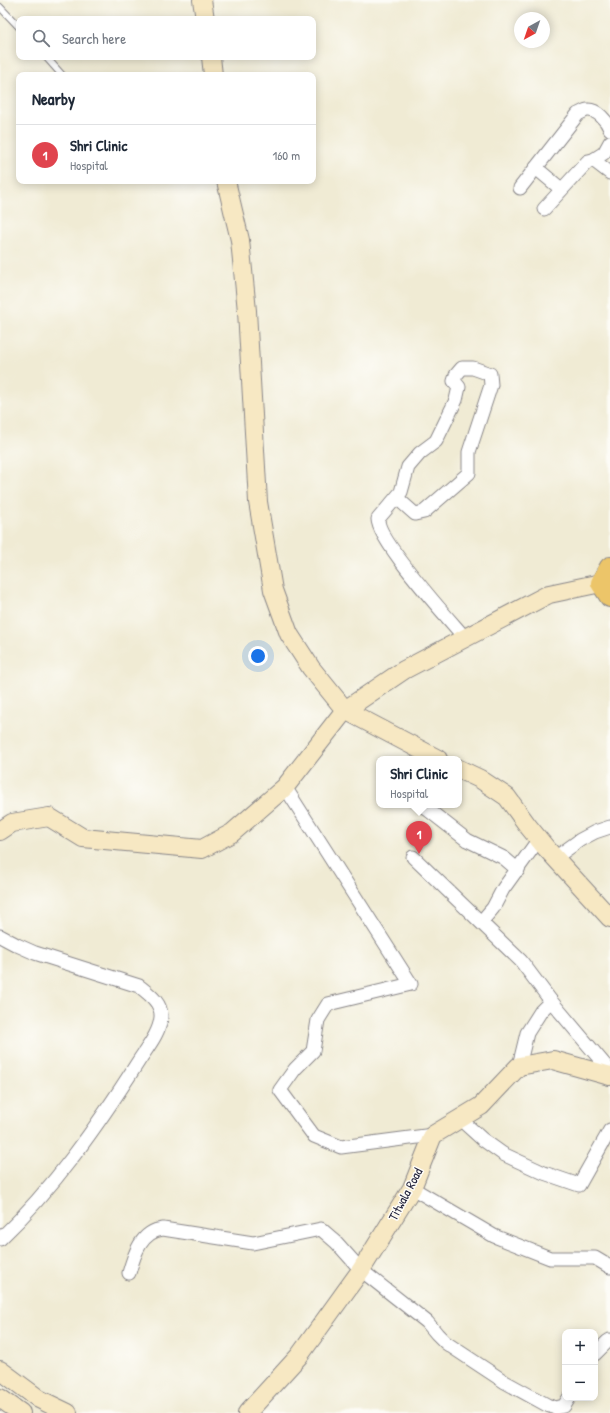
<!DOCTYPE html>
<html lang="en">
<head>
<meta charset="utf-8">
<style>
	:root { --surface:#fff; --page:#f6f6f7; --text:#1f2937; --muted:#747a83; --line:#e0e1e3; --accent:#c8321e }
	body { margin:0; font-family:"Patrick Hand",sans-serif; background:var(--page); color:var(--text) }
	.controls { position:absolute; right:12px; bottom:12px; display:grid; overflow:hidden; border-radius:8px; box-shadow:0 2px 10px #0003 }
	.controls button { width:36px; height:36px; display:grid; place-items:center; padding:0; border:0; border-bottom:1px solid var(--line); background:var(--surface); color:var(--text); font:20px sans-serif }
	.compass { position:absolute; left:514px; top:12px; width:36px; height:36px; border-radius:50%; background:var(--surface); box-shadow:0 2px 10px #0003; rotate:220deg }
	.you { position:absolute; left:258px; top:656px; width:14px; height:14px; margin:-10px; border:3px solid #fff; border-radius:50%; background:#1a73e8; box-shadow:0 0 0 6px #1a73e833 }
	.badge { display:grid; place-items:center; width:26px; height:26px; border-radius:50%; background:var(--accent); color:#fff; font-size:13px; font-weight:700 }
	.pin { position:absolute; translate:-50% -33px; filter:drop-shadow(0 1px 2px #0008) }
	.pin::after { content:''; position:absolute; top:21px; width:14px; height:12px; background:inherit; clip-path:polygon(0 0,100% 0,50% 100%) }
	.popup { position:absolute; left:376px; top:756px; width:86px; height:52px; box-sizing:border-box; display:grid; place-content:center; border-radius:8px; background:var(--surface); filter:drop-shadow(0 1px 3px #0005); font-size:13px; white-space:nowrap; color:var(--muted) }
	.popup b { font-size:15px; color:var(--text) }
	.popup::after { content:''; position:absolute; left:50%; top:100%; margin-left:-8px; border:8px solid transparent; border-top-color:var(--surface) }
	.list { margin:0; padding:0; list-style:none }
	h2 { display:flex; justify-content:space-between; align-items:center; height:52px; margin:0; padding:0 16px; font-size:17px }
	h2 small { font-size:13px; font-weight:400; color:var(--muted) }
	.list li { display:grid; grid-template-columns:26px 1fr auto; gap:12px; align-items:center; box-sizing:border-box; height:60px; padding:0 16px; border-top:1px solid var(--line) }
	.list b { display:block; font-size:15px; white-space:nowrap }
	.list p { margin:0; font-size:13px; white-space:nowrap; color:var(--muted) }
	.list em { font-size:13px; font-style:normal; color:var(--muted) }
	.icon { flex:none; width:22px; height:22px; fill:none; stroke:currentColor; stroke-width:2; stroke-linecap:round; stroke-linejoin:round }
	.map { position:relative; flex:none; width:610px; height:1413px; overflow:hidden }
	.search { position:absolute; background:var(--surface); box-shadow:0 2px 10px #0003; left:16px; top:16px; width:300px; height:44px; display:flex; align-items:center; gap:10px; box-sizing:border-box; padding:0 14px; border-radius:8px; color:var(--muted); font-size:15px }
	.panel { position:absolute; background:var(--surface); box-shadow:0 2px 10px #0003; left:16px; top:72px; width:300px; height:112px; border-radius:8px }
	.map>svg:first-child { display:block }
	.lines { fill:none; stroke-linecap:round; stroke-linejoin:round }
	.lane-casing { stroke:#898688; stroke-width:8 }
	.street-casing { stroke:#898688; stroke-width:15 }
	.secondary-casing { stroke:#898688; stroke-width:20 }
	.primary-casing { stroke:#898688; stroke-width:22 }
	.lane { stroke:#fff; stroke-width:6 }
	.street { stroke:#fff; stroke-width:13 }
	.secondary { stroke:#f7e8c3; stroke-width:18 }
	.primary { stroke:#ecc569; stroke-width:20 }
	.labels { text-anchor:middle; stroke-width:3; stroke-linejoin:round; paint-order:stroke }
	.street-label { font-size:13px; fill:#22223b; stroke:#fdfcf7 }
</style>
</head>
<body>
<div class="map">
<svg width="610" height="1413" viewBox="0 0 610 1413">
	<rect width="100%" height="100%" fill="#fdfcf7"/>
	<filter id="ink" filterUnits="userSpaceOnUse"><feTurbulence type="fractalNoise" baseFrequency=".025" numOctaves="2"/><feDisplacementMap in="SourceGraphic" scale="8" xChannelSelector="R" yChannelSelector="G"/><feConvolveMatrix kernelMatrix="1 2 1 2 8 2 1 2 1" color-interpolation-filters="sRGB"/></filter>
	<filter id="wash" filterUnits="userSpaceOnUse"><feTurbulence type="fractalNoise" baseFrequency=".012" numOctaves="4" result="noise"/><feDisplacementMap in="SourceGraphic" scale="16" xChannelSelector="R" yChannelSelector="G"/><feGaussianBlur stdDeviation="0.9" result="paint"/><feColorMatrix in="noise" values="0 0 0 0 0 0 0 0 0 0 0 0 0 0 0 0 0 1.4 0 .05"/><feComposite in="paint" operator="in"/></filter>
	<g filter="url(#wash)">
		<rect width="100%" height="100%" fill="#f0ebd4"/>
	</g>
	<g filter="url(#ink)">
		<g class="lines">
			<g class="lane-casing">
				<g id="lane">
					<polyline points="0,7 19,27"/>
					<polyline points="46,57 62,75"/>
				</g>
			</g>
			<g class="street-casing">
				<g id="street">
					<polyline points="593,160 604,153 610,142"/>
					<polyline points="536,168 561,189"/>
					<path d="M520,188L578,114C581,113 585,110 587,110C597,109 607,121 610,129"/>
					<polyline points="544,209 588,161 593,160 610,173"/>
					<path d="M397,498L415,514L424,512L469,473V452L491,385L490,374L473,368H462L456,375L454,381L459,387L456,400L436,441L420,453L408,467L401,492L378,519C377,540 448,618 465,638"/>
					<polyline points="285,787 411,984 328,1004 318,1020 313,1051 295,1069 280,1090 314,1136 341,1147 433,1135"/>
					<polyline points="422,805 467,840 504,858 518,870"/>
					<polyline points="413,857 521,961 551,1001 610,1071"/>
					<polyline points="555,858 580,840 595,832 610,827"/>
					<polyline points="481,922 493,908 503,889 539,839"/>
					<path d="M0,936L17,945L35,953L139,986C149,994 162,1003 161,1017C160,1033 146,1049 138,1062C98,1125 54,1188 0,1239"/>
					<polyline points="519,1066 527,1033 541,1011 551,1001"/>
					<polyline points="460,1119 482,1139 503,1154 544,1173 579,1185 610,1130"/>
					<polyline points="412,1188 494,1236 550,1258 595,1258 610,1267"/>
					<path d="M129,1273C134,1255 141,1231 163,1229L253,1243L321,1229L336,1242L361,1270L427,1322L437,1334L446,1343L505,1382L547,1405L555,1408L564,1406L569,1398"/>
					<polyline points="595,1354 607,1342 610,1340"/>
				</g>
			</g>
			<g class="secondary-casing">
				<g id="secondary">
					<polyline points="202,0 205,19"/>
					<polyline points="211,57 213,75"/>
					<polyline points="226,181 240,240 247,311 258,502 273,590 289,634 311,668 345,710 438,759"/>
					<polyline points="459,769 480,779 507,797 528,826 546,848 610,918"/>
					<polyline points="0,831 12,823 49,817 83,838 202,849 232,833 285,787 345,710 404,670 549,594 601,583"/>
					<polyline points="0,1370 39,1399 68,1413"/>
					<polyline points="0,1398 21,1413"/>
					<polyline points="247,1413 299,1356 361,1270 412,1188 433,1135 481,1106 519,1066 553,1060 610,1076"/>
				</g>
			</g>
			<g class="primary-casing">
				<polyline id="primary" points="610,567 601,583 610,597"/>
			</g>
			<use href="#lane" class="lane"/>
			<use href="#street" class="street"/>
			<use href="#secondary" class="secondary"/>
			<use href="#primary" class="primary"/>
		</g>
	</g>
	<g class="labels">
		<g class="street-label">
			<text transform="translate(405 1194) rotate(-62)" y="5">Titwala Road</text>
		</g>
	</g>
</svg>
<div class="controls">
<button>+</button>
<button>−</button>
</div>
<svg class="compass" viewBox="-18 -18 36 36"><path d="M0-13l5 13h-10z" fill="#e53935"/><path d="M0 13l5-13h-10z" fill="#747a83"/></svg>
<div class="you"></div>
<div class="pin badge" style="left:419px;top:854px;background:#e0444e">1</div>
<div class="popup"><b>Shri Clinic</b>Hospital</div>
<div class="search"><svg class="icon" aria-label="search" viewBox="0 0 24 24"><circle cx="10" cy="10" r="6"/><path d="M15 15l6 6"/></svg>Search here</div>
<section class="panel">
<h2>Nearby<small></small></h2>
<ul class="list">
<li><span class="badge" style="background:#e0444e">1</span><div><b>Shri Clinic</b><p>Hospital</p></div><em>160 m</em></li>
</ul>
</section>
</div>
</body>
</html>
